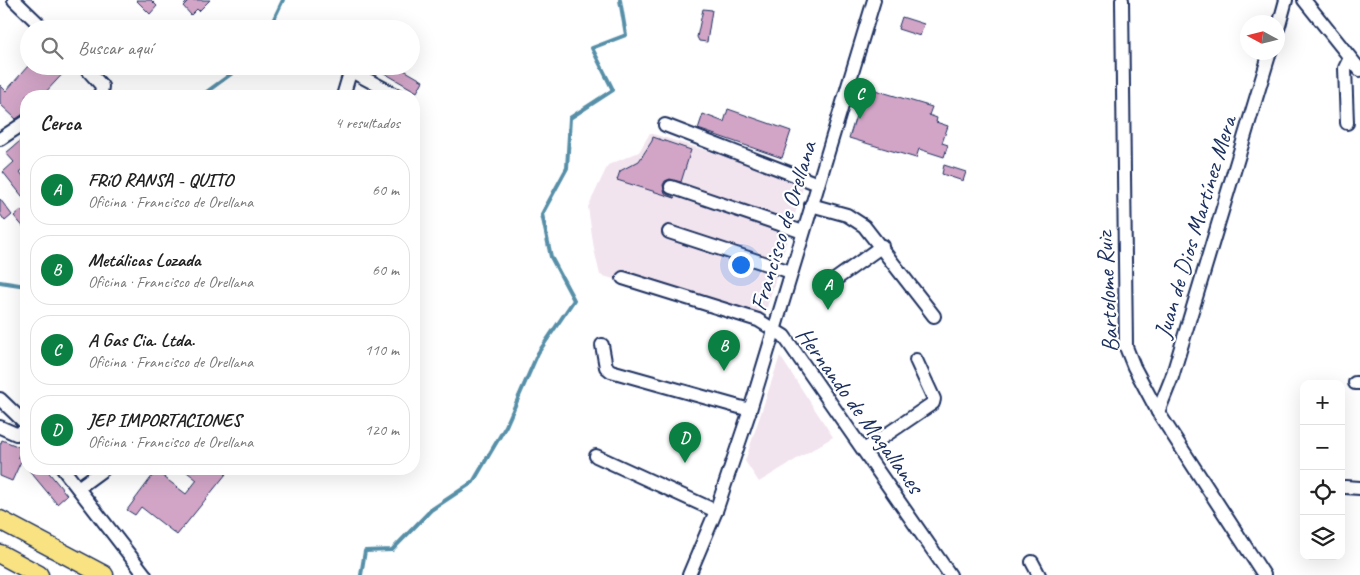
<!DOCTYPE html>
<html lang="es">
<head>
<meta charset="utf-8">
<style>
	:root { --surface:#fff; --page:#f6f6f6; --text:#222; --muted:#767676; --line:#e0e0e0; --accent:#0b8043 }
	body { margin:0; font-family:Caveat,sans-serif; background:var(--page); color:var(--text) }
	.controls { position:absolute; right:15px; bottom:15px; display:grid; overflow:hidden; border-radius:10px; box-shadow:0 5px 20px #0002 }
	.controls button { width:45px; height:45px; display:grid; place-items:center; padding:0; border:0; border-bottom:1px solid var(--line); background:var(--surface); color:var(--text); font:25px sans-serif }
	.compass { position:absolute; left:1240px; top:15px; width:45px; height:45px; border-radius:50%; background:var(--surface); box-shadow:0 5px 20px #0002; rotate:277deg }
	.you { position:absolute; left:740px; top:264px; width:18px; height:18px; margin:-12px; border:4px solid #fff; border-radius:50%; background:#1a73e8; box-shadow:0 0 0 8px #1a73e833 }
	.badge { display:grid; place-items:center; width:32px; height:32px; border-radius:50%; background:var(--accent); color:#fff; font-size:16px; font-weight:700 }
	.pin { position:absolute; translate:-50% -41px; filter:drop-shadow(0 1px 2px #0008) }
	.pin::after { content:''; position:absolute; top:26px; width:18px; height:15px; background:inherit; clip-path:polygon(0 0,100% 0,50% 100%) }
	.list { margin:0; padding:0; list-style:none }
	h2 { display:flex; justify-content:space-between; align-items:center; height:65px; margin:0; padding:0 20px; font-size:21px }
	h2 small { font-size:16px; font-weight:400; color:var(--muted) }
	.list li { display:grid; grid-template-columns:32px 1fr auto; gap:15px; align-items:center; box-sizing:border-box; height:70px; margin:0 10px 10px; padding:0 10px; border:1px solid var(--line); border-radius:20px }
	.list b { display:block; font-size:19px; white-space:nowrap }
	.list p { margin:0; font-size:16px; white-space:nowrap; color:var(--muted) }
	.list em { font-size:16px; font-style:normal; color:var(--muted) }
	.icon { flex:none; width:28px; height:28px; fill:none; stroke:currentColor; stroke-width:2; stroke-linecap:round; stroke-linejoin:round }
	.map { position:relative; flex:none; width:1360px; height:575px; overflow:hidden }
	.search { position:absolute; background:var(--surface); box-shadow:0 5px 20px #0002; left:20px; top:20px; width:400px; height:55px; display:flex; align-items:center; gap:12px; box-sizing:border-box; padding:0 18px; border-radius:28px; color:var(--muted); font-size:19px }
	.panel { position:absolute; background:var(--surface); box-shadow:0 5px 20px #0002; left:20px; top:90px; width:400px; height:385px; border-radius:20px }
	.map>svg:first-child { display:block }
	.built { fill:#f2e4ee }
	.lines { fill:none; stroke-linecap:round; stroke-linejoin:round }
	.stream { stroke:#578fa8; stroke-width:4 }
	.building { fill:#d2a5c7; stroke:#1b2f5e }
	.minor-casing { stroke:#1b2f5e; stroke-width:16 }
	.highway-casing { stroke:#1b2f5e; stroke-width:21 }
	.minor { stroke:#fff; stroke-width:12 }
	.highway { stroke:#f8e281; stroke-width:18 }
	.labels { text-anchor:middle; stroke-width:4.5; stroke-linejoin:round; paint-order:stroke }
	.street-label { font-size:24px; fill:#1b2f5e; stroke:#fff }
</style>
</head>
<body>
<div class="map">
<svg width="1360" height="575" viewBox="0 0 1360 575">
	<rect width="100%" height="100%" fill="#fff"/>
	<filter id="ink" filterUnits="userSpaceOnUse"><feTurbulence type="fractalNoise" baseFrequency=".02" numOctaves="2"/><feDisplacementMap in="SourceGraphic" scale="10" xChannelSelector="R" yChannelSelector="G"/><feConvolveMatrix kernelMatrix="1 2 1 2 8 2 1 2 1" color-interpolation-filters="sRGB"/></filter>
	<g filter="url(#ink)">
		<g class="built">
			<polygon points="650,133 805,181 762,324 600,275 594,249 588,207 608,165 639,152"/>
			<polygon points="780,356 833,437 759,482 745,461"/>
		</g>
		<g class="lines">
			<g class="stream">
				<polyline points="269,29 283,0"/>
				<polyline points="201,96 242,66"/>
				<polyline points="0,282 26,286"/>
				<polyline points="361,575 365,551 392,550 431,510 473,482 506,426 538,353 574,300 551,257 542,214 567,168 570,118 613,90 592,48 626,35 620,0"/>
			</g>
		</g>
		<g class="building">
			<polygon points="136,0 151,0 157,6 150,14"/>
			<polygon points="189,0 210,0 199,11 197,9 191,15 183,6"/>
			<polygon points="703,9 712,10 707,42 699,41 697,37"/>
			<polygon points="902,17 924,24 920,36 898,29"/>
			<polygon points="28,66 70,66 42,96 26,96 26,112 16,119 0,104 0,85 6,91"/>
			<polygon points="372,66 406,66 404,70 423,81 417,92"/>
			<polygon points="865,87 932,107 929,115 937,118 936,122 948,126 942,143 948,145 944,157 919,149 916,158 849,138"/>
			<polygon points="728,109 791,131 782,158 698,129 703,114 724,122"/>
			<polygon points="26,136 26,167 20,172 26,180 26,201 3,172 14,162 6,153"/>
			<polygon points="653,137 691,150 681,182 670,179 665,181 663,185 665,193 675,198 617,180 620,171 639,161 652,141"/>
			<polygon points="944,165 966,172 963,181 942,174"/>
			<polygon points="0,199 12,215 5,221 0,214"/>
			<polygon points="21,210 26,216 26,230 14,216"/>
			<polygon points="2,440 22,448 18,457 22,459 12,481 0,476 0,445"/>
			<polygon points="28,469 46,469 67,495 57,504"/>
			<polygon points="183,469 230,469 177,535 141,507 135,515 127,510 156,471 186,494 197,480"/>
		</g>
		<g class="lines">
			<g class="minor-casing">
				<g id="minor">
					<polyline points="14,0 44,29"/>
					<polyline points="1122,0 1126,347 1134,367 1158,412 1264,575"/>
					<polyline points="1304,0 1360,70"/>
					<polyline points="1278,29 1286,0"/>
					<polyline points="84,66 102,86 101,94 98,96"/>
					<polyline points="351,71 398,96"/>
					<polyline points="343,96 352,66"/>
					<polyline points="1347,123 1345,68 1350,58"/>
					<polyline points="665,125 818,184"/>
					<polyline points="0,139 26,122"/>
					<polyline points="671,187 803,232"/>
					<polyline points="811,205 847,215 864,226 934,316"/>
					<polyline points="669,232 791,272"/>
					<polyline points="623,278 758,320 784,336 950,575"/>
					<polyline points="836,279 882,246"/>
					<polyline points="602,345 606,367 611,371 750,410"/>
					<polyline points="1355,383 1360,383"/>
					<polyline points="0,399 26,424"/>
					<polyline points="1158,412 1172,377 1270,52"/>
					<polyline points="0,427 16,434 26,431"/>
					<polyline points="864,450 933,403 934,399 916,360"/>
					<polyline points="596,456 716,511"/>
					<polyline points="63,469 145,575"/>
					<polyline points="1345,487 1360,488"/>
					<polyline points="78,488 104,469"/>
					<polyline points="1032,562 1039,575"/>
					<polyline points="689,575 716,511 750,410 874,0"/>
				</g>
			</g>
			<g class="highway-casing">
				<g id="highway">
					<polyline points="0,520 104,575"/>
					<polyline points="0,554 39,575"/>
				</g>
			</g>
			<use href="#minor" class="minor"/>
			<use href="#highway" class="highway"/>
		</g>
	</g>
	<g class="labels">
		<g class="street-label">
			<text transform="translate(783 226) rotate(-73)" y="8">Francisco de Orellana</text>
			<text transform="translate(1195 227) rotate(-73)" y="8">Juan de Dios Martínez Mera</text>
			<text transform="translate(1107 292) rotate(-93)" y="8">Bartolome Ruiz</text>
			<text transform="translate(860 410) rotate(54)" y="8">Hernando de Magallanes</text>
		</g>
	</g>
</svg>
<div class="controls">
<button>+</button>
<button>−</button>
<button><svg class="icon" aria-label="locate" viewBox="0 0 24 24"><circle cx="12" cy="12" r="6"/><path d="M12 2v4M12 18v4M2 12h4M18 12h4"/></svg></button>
<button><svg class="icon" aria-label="layers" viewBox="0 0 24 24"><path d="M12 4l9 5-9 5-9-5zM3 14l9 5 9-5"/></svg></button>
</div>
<svg class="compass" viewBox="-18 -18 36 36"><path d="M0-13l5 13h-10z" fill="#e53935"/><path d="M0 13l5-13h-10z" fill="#767676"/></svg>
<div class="you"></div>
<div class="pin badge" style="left:828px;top:310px">A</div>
<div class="pin badge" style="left:724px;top:371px">B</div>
<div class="pin badge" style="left:860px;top:119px">C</div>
<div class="pin badge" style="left:685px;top:463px">D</div>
<div class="search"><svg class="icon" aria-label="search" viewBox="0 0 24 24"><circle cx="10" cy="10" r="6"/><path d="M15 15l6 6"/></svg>Buscar aquí</div>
<section class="panel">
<h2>Cerca<small>4 resultados</small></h2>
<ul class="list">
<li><span class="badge">A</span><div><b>FRíO RANSA - QUITO</b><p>Oficina · Francisco de Orellana</p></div><em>60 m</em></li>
<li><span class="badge">B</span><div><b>Metálicas Lozada</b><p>Oficina · Francisco de Orellana</p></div><em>60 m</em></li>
<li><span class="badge">C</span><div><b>A Gas Cia. Ltda.</b><p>Oficina · Francisco de Orellana</p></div><em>110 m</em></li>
<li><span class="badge">D</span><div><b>JEP IMPORTACIONES</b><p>Oficina · Francisco de Orellana</p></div><em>120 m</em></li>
</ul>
</section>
</div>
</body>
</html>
